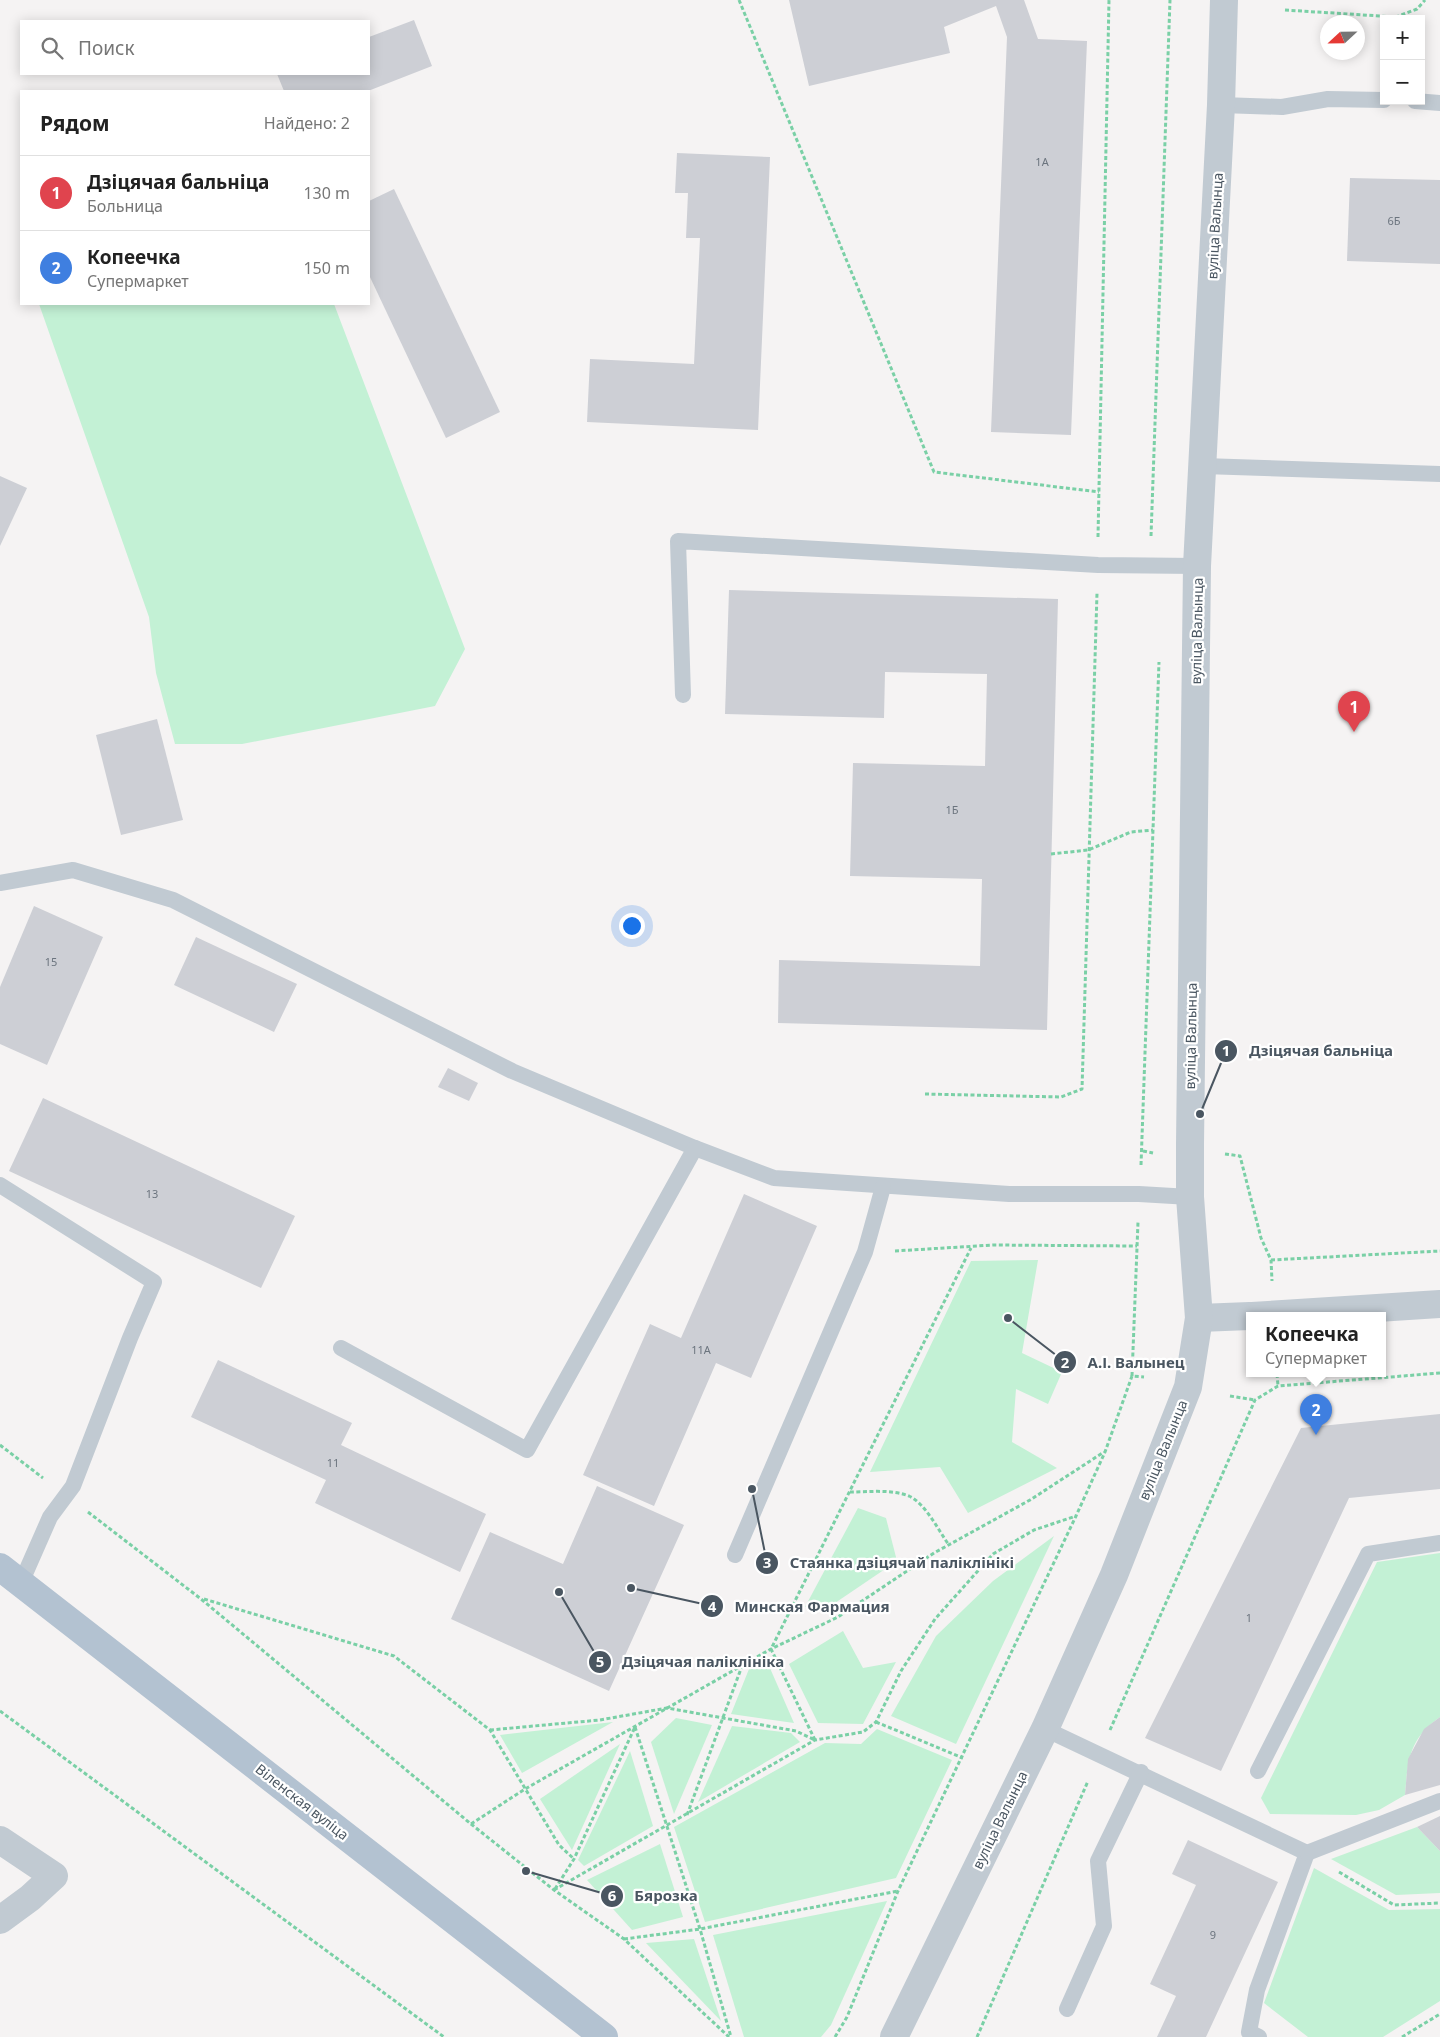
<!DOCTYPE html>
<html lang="ru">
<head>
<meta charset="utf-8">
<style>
	:root { --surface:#fff; --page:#f2f2f2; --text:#222; --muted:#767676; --line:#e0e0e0; --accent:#2563eb }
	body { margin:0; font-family:"Noto Sans",sans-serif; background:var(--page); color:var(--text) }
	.controls { position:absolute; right:15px; top:15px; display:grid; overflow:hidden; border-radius:0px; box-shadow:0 2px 12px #0003 }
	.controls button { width:45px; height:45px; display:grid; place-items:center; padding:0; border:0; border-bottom:1px solid var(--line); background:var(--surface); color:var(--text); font:25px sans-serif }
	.compass { position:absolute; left:1320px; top:15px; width:45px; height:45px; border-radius:50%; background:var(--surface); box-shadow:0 2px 12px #0003; rotate:248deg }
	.you { position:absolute; left:631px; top:925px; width:18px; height:18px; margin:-12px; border:4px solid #fff; border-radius:50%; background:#1a73e8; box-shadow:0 0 0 8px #1a73e833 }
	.badge { display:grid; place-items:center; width:32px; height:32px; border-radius:50%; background:var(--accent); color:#fff; font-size:16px; font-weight:700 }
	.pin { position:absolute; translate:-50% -41px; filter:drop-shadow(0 1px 2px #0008) }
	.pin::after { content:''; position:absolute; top:26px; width:18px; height:15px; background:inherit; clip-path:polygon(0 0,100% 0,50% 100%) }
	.popup { position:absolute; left:1246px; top:1312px; width:140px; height:65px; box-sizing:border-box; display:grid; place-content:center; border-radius:0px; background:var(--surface); filter:drop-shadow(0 1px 4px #0005); font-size:16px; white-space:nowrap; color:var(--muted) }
	.popup b { font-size:19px; color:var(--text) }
	.popup::after { content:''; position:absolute; left:50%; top:100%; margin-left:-10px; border:10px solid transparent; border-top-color:var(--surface) }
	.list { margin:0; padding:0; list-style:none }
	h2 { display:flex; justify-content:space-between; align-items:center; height:65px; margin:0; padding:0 20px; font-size:21px }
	h2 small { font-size:16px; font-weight:400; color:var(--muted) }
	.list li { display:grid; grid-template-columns:32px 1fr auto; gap:15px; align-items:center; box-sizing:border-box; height:75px; padding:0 20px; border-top:1px solid var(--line) }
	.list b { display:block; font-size:19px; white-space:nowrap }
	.list p { margin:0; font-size:16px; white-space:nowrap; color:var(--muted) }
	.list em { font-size:16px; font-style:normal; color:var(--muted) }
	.icon { flex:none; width:28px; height:28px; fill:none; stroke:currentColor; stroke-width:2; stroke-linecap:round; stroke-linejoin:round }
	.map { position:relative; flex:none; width:1440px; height:2037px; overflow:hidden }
	.search { position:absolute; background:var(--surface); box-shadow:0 2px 12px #0003; left:20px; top:20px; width:350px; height:55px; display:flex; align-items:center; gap:12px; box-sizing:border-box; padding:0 18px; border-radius:0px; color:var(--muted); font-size:19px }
	.panel { position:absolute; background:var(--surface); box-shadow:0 2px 12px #0003; left:20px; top:90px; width:350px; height:215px; border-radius:0px }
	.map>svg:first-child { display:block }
	.green { fill:#c3f1d5 }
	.building { fill:#cdcfd5 }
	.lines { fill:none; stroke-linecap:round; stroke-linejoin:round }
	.path { stroke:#7ad0a6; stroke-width:3; stroke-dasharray:4 2.5; stroke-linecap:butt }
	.service { stroke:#c1cad2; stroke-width:16 }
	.minor { stroke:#c1cad2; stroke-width:28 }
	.tertiary { stroke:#c1cad2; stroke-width:28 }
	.primary { stroke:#b3c2d1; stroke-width:28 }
	.labels { text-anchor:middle; stroke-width:4.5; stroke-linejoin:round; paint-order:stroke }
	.number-label { font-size:11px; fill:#6b747e }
	.street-label { font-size:14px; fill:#4a5661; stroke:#fff }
	.leader { fill:none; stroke:#4a5661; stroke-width:2 }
	.callout-dot { fill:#4a5661; stroke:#fff; stroke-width:2 }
	.mark-label { font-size:15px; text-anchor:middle; font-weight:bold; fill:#fff }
	.callout-label { font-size:15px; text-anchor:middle; font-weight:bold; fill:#4a5661; stroke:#fff; stroke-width:4.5; stroke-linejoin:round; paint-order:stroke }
</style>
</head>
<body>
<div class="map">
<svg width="1440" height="2037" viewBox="0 0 1440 2037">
	<rect width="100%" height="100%" fill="#f5f3f3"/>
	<g class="green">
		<polygon points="39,304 334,304 465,649 435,706 242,744 175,744 156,673 149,617"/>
		<polygon points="1038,1260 1022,1353 1062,1372 1048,1404 1016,1389 1012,1442 1057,1468 968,1513 940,1467 870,1472 971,1261"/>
		<polygon points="858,1508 886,1518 897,1561 835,1603 805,1607"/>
		<polygon points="1054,1536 956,1744 891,1716 936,1636 993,1581"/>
		<path d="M1440,1553V1717C1409,1739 1408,1759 1405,1795L1379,1810L1356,1815L1270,1814L1261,1798L1377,1562Z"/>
		<polygon points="843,1631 863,1668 896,1662 863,1724 818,1723 789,1664"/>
		<polygon points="766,1659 794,1723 731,1714 749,1669"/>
		<polygon points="676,1718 712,1725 674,1814 651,1742"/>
		<polygon points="613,1722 522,1773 500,1735"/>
		<polygon points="732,1726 791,1733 800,1742 698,1802"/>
		<polygon points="877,1729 952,1760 896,1878 705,1922 674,1827 825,1743 861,1744"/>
		<polygon points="620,1744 572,1850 540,1799"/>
		<polygon points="630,1751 653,1826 584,1866 578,1860"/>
		<polygon points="1417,1827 1440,1851 1440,1893 1396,1895 1331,1859"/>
		<polygon points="660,1844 683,1917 632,1930 587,1880"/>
		<polygon points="1314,1868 1389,1910 1440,1909 1440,2001 1383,2037 1308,2037 1264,2003"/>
		<polygon points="887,1901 831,2025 821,2037 744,2037 713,1935"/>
		<polygon points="694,1939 721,2021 646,1943"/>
	</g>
	<g class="building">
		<polygon points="789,0 1024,0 1038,39 1087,41 1071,435 991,432 1007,37 996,6 944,27 950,53 809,86"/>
		<polygon points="414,20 432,66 368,91 284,91 277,74 369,74 369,37"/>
		<polygon points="677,153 770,157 758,430 587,422 590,359 694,364 700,238 686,238 688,193 675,193"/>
		<polygon points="1350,178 1440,180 1440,264 1347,261"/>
		<polygon points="394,189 500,412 446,438 369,275 369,201"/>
		<polygon points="0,476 27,488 0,546"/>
		<polygon points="729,590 1058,599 1047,1030 778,1023 779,960 980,966 982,879 850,876 853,763 985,766 987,674 885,672 884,718 725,714"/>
		<polygon points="157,719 183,820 121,835 96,735"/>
		<polygon points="34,906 103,937 47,1065 0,1044 0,987"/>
		<polygon points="196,937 297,984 274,1032 174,985"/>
		<polygon points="448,1068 478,1083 469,1101 438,1087"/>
		<polygon points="43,1098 295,1216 261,1288 9,1171"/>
		<polygon points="744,1194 817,1226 751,1378 716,1363 654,1506 583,1475 650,1324 681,1338"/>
		<polygon points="218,1360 352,1423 341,1445 486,1514 460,1572 315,1503 326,1480 191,1417"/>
		<polygon points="1440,1414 1440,1489 1349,1498 1221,1771 1145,1738 1301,1428"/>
		<polygon points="597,1486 684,1525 609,1691 451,1619 490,1532 563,1564"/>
		<polygon points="1440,1717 1440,1785 1405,1795 1408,1759 1424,1729"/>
		<polygon points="1440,1816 1440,1851 1417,1827"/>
		<polygon points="1188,1840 1278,1882 1206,2037 1157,2037 1176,1996 1150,1984 1196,1885 1172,1874"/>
	</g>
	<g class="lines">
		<g class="path">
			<polyline points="739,0 934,472 1099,492"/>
			<polyline points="1285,10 1396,17 1417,9 1425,0"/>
			<polyline points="1151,536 1170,0"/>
			<polyline points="1098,537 1109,0"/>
			<polyline points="1051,854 1088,850 1131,832 1153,830"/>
			<polyline points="925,1094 1061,1097 1082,1089 1097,593"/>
			<polyline points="1143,1151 1153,1153"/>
			<polyline points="1225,1154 1240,1156 1261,1238 1271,1260 1272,1281"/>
			<polyline points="1141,1165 1159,662"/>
			<polyline points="895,1251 993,1245 1137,1246"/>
			<polyline points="1271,1260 1440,1251"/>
			<polyline points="1277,1374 1278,1386"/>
			<polyline points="1132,1376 1138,1222"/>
			<polyline points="1230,1396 1255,1400"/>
			<polyline points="0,1445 43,1478"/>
			<path d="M850,1492C868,1492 891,1489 909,1496C926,1504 938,1530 949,1545"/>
			<polyline points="88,1512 201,1599 471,1824 554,1890 624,1939 729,2037"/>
			<polyline points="204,1599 394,1656 490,1730 559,1845 574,1859"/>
			<polyline points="0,1711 444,2037"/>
			<polyline points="876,1722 963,1758"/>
			<polyline points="635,1727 700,1929 731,2037"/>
			<polyline points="490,1730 600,1720 667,1708 796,1731 815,1740"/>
			<polyline points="1110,1730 1255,1400 1278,1386 1440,1373"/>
			<polyline points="815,1740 771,1649 971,1248"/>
			<polyline points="687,1815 742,1666"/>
			<polyline points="471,1824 525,1789 771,1649 838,1617 934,1553 1030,1500 1104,1452"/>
			<polyline points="1339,1872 1394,1905 1440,1903"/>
			<polyline points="555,1889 574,1859 635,1727"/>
			<polyline points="554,1890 815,1740 863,1732 876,1722 901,1671 935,1619 993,1554 1034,1530 1076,1516"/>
			<polyline points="624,1939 700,1929 898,1891"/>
			<polyline points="835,2037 847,2017 898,1891 1076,1516 1105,1452 1132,1376 1144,1377"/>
			<polyline points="977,2037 1088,1781"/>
			<polyline points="1402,2037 1440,2014"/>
		</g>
		<g class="service">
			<polyline points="1415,101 1440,103"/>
			<polyline points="1221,105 1282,107 1328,99 1384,100"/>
			<polyline points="1203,466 1440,474"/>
			<polyline points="683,695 678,541 1098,565 1197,566"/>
			<polyline points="0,883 73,870 173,900 512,1071 695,1148 774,1178 1009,1194 1139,1194 1190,1197"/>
			<polyline points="0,1185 154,1282 130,1338 73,1486 50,1517 21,1583"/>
			<polyline points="341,1348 527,1450 695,1148"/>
			<polyline points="735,1555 865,1252 883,1187"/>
			<polyline points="1045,1729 1307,1853 1257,1990 1249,2032 1259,2037"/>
			<polyline points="1258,1771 1368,1554 1440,1543"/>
			<polyline points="1307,1853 1440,1801"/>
			<polyline points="1067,2009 1104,1926 1098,1861 1141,1772"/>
		</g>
		<g class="minor">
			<polyline points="1252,1316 1440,1304"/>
			<polyline points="1199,1318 1250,1316"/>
			<polyline points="0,1840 54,1876 30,1898 0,1920"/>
		</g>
		<polyline class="tertiary" points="894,2037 1045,1729 1114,1575 1188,1387 1199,1318 1190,1197 1190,1144 1197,566 1221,105 1224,0"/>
		<polyline class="primary" points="0,1567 604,2037"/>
	</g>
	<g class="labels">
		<g class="number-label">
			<text x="1042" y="166">1А</text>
			<text x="1394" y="225">6Б</text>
			<text x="952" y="814">1Б</text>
			<text x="51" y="966">15</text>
			<text x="152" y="1198">13</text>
			<text x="701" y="1354">11А</text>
			<text x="333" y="1467">11</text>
			<text x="1249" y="1622">1</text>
			<text x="1213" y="1939">9</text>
		</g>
		<g class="street-label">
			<text transform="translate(1215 226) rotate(-87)" y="5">вуліца Валынца</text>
			<text transform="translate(1197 631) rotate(-89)" y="5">вуліца Валынца</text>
			<text transform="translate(1191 1036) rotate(-89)" y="5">вуліца Валынца</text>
			<text transform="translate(1163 1450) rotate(-68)" y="5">вуліца Валынца</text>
			<text transform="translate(302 1802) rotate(38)" y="5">Віленская вуліца</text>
			<text transform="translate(1000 1820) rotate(-64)" y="5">вуліца Валынца</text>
		</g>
	</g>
	<path class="leader" d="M1200 1114L1226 1051M1008 1318L1065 1362M752 1489L767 1563M631 1588L712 1606M559 1592L600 1662M526 1871L612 1896"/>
	<g class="callout-dot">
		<circle cx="1200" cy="1114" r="5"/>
		<circle cx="1008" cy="1318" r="5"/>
		<circle cx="752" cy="1489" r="5"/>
		<circle cx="631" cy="1588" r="5"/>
		<circle cx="559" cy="1592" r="5"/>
		<circle cx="526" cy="1871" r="5"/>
		<circle cx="1226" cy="1051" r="12"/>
		<circle cx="1065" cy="1362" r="12"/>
		<circle cx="767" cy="1563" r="12"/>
		<circle cx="712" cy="1606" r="12"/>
		<circle cx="600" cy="1662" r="12"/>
		<circle cx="612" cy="1896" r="12"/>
	</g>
	<g class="mark-label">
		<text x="1226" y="1056">1</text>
		<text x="1065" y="1368">2</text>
		<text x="767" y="1568">3</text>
		<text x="712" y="1612">4</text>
		<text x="600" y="1667">5</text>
		<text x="612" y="1901">6</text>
	</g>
	<g class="callout-label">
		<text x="1321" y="1056">Дзіцячая бальніца</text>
		<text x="1136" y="1368">А.І. Валынец</text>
		<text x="902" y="1568">Стаянка дзіцячай паліклінікі</text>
		<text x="812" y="1612">Минская Фармация</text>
		<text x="703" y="1667">Дзіцячая паліклініка</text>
		<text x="666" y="1901">Бярозка</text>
	</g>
</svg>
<div class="controls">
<button>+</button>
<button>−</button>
</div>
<svg class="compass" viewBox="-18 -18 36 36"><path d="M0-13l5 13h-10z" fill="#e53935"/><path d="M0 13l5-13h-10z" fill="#767676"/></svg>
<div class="you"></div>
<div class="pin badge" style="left:1354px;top:732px;background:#e0444e">1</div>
<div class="pin badge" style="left:1316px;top:1435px;background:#3f7fe0">2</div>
<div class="popup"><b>Копеечка</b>Супермаркет</div>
<div class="search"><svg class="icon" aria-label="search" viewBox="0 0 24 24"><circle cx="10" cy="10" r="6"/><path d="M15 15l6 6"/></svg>Поиск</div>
<section class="panel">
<h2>Рядом<small>Найдено: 2</small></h2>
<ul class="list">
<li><span class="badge" style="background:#e0444e">1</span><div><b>Дзіцячая бальніца</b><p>Больница</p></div><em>130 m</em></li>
<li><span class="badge" style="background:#3f7fe0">2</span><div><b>Копеечка</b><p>Супермаркет</p></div><em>150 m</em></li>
</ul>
</section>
</div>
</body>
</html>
